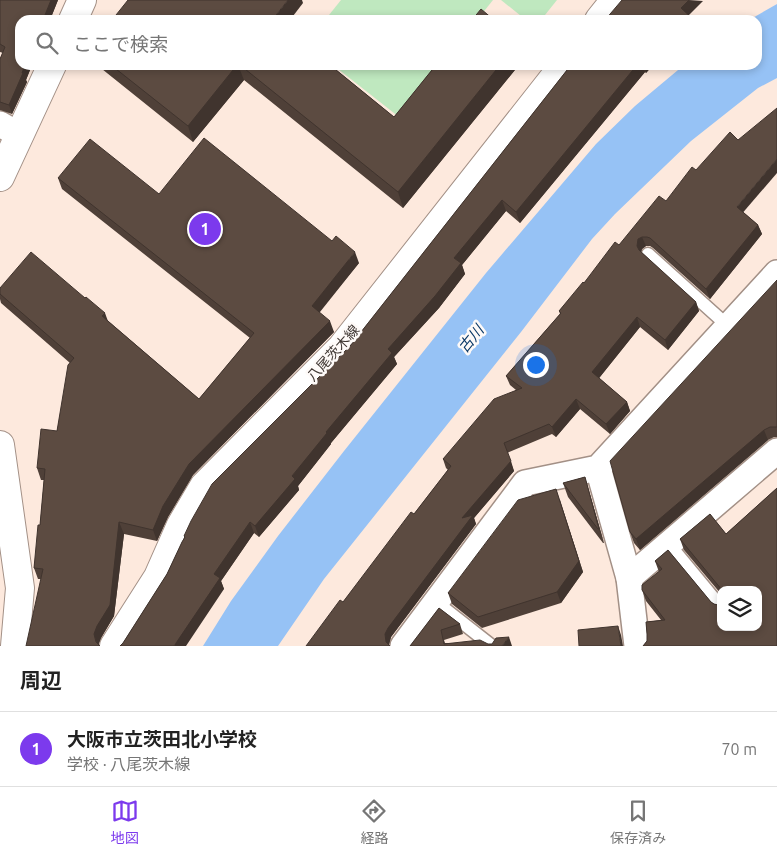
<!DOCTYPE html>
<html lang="ja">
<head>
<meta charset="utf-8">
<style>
	:root { --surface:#fff; --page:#f6f6f6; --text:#222; --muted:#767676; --line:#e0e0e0; --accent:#7c3aed }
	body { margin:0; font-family:Ubuntu,"Noto Sans JP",sans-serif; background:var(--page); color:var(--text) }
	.controls { position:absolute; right:15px; bottom:15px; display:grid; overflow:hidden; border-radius:10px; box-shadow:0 2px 8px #0003 }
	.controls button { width:45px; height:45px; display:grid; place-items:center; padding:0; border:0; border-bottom:1px solid var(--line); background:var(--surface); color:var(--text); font:25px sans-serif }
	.you { position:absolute; left:535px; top:364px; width:18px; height:18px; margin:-12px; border:4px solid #fff; border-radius:50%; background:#1a73e8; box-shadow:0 0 0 8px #1a73e833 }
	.badge { display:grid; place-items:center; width:32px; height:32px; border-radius:50%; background:var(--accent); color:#fff; font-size:16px; font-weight:700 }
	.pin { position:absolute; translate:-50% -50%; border:2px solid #fff; box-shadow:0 1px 5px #0006 }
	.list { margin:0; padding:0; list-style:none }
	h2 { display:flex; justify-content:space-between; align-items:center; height:65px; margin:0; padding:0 20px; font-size:21px }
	h2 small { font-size:16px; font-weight:400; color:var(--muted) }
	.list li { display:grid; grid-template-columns:32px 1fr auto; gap:15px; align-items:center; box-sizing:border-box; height:75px; padding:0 20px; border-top:1px solid var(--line) }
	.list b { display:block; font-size:19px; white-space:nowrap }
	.list p { margin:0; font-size:16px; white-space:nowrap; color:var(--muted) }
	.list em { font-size:16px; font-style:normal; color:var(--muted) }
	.icon { flex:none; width:28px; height:28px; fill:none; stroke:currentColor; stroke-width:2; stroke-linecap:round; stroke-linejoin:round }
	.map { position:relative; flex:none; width:777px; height:646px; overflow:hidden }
	.search { position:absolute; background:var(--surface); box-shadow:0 2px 8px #0003; left:15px; right:15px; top:15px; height:55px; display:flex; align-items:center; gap:12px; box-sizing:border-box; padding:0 18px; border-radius:15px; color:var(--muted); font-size:19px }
	.sheet { height:140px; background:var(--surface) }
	nav { display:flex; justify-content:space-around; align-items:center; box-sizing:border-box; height:70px; border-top:1px solid var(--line); background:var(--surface); font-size:14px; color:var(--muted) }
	nav a { display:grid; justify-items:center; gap:2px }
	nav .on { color:var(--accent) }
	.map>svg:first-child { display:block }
	.green { fill:#bfe8bf }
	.water { fill:#96c2f5 }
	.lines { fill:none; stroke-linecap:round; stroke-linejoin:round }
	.service-casing { stroke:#a39086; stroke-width:15 }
	.minor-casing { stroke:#a39086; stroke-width:28 }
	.tertiary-casing { stroke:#a39086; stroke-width:30 }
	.primary-casing { stroke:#a39086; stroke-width:30 }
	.service { stroke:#fff; stroke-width:12 }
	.minor { stroke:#fff; stroke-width:25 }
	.tertiary { stroke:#fff; stroke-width:28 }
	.primary { stroke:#fff; stroke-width:28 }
	.wall { fill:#4f4038 }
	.shaded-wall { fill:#40342e }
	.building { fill:#5c4b41; stroke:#40342e }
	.labels { text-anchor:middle; stroke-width:5; stroke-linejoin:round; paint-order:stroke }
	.street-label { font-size:14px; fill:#413935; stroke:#fefaf8 }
	.water-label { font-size:15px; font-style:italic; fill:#0a3866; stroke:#fefaf8 }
</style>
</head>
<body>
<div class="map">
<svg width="777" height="646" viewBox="0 0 777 646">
	<rect width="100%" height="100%" fill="#fde9dd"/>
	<g class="green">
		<polygon points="341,0 493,0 477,20 325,20"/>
		<polygon points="501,0 557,0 541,20 526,20"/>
		<polygon points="333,65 441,65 399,117"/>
	</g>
	<polygon class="water" points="777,4 777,78 758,88 691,141 615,214 592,239 521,332 324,579 278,646 203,646 231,601 278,536 344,451 486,273 596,144 635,106 684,65 757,65 757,20 749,20"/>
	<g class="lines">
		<g class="service-casing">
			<g id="service">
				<polyline points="648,254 728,326"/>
				<polyline points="669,544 721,607"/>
				<polyline points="436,602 492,646"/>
			</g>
		</g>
		<g class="minor-casing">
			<g id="minor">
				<polyline points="0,124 19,135"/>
				<polyline points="598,468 629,578"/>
				<polyline points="403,646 525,483 598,468 777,273"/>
				<polyline points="637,646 629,578 777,451"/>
			</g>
		</g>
		<g class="tertiary-casing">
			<g id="tertiary">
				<polyline points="73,20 82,0"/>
				<polyline points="0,177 52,65"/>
				<polyline points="0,445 20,588 15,646"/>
			</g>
		</g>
		<g class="primary-casing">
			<g id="primary">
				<polyline points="599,20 615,0"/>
				<polyline points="114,646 158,577 181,525 204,486 342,347 564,65"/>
			</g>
		</g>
		<use href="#service" class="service"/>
		<use href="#minor" class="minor"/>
		<use href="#tertiary" class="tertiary"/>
		<use href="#primary" class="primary"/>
	</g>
	<g class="wall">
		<polygon points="0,0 58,0 50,20 20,20 20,65 32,65 26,80 27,82 12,114 0,110 0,59 3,53 0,52"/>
		<polygon points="97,65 330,65 394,117 436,65 519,65 403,208 244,80 193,142"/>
		<polygon points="571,65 653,65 646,73 645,72 520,223 506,211 462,265 465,274 439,308 394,357 397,364 331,443 331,444 298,486 299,490 259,537 254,533 221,581 224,589 123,643 167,574 184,538 184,536 350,346"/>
		<polygon points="58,178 159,194 359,263 319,312 334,332 193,475 168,517 157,541 124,534 114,616 101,638 98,645 41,579 38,579 34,568 40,525 44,480 41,480 37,468 57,431 70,363 1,303 0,299 0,288 107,320 199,399 250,338 62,189"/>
		<polygon points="666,201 743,212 758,225 762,234 710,299 653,248 650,246 646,246 642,249 641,252 696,302 699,311 668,350 640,327 599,378 627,402 630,411 610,434 580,409 556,437 552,434 507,453 514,471 474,518 476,524 391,637 389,645 343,602 414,514 448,470 446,468 443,459 516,390 510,385 506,376 560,314 559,311 584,283 619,245"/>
		<polygon points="777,280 777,437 774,437 768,440 640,550 634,543 630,532"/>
		<polygon points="585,477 589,491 604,543 603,543 568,497 563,483"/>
		<polygon points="777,488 777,646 643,646 647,641 647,634 646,622 661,620 646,601 642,590 642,585 659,572 655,561 668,550 711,602 714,604 718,605 721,603 721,627 758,627 758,590 721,590 721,594 684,550 680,539 710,514 726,534"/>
		<polygon points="560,500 583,572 561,603 482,628 452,604 448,593"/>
		<polygon points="439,608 460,624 463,634 444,640 445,643 488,644 411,645"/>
	</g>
	<g class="shaded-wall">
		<polygon points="51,0 58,0 50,20 43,20"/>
		<polygon points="288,0 302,0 303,3 290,20 273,20 273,19"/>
		<polygon points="689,0 703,1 685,19 681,8"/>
		<polygon points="25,65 32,65 26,80 27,82 12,114 9,105"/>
		<polygon points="237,65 238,65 244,80 193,142 188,126"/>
		<polygon points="500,65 519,65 403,208 398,192"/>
		<polygon points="637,65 643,65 645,72 520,223 516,212"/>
		<polygon points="644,65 653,65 646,73"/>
		<polygon points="777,159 777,173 740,216 737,207"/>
		<polygon points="502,200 506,211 462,265 465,274 439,308 394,357 397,364 331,443 331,444 298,486 299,490 259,537 255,526 388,349 454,258"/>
		<polygon points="758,225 762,234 710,299 706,289"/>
		<polygon points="642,237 646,246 642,249 640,256 637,246 638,239"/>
		<polygon points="355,252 359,263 316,317 312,306"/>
		<polygon points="696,302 699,311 668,350 665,340"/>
		<polygon points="105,313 109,324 102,316"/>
		<polygon points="637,317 640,327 596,382 592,372"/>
		<polygon points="330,321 334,332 193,475 168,517 157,541 153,530 163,506 189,464"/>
		<polygon points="576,399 580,409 556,437 552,427"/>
		<polygon points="627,402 630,411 610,434 606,424"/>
		<polygon points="764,430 768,440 640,550 636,539"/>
		<polygon points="511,461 514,471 474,518 476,524 391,637 389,644 389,646 386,642 385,634 388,628 462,518"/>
		<polygon points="585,477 589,491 604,543 599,529"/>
		<polygon points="556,489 583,572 561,603 557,592"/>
		<polygon points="119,522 124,534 114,616 101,638 98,646 94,634"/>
		<polygon points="250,522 254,533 221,581 224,589 186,646 174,646 214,574"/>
		<polygon points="618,626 621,635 623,646 621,646"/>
		<polygon points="509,637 512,646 502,646"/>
	</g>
	<g class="building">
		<polygon points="0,0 51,0 43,20 20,20 20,65 25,65 22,73 23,73 9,105 0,102 0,59 5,47 0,44"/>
		<polygon points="128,0 288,0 273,19 274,20 112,20"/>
		<polygon points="622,0 689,0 681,8 694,20 605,20"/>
		<polygon points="481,9 494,20 472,20"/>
		<polygon points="111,65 237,65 188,126"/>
		<polygon points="240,65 330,65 394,117 436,65 500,65 398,192"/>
		<polygon points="571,65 637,65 516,212 502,200 454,258 461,263 435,296 388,349 392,353 326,432 327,433 292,476 295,479 255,526 250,522 214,574 220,578 174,646 120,646 123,643 167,574 182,542 185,537 184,536 191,521 212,484 350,346"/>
		<polygon points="777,108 777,159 737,207 758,225 706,289 650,238 647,237 642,237 638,239 637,246 639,250 696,302 665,340 637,317 592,372 627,402 606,424 576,399 552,427 549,424 504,443 511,461 462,518 473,515 388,628 385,634 386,642 390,646 306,646 340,600 343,602 411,512 414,514 451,466 443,459 494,399 522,388 506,376 561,313 559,311 583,282 584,283 615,242 619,245 659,196 666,201 692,167 696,170 730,132 738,140"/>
		<polygon points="204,138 332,241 336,236 355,252 312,306 330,321 189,464 163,506 153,530 119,522 110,605 97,626 94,634 96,642 100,646 26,646 43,569 34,568 38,525 40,525 45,469 37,468 41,429 57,431 68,365 74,358 0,294 0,288 31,252 85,298 86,297 105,313 102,316 199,399 254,333 58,178 90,139 159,194"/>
		<polygon points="777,280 777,427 770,427 764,430 636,539 630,532 610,461"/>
		<polygon points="585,477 599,529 598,529 563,483"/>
		<polygon points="777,488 777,646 643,646 647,641 647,634 646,622 665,620 642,590 642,585 662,569 655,561 668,550 711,602 714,604 718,605 721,603 721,627 758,627 758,590 722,590 680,539 710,514 726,534"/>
		<polygon points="556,489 579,561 557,592 478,617 448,593 518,500"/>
		<polygon points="439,608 460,624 441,630 444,644 480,640 488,644 492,644 496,638 509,637 502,646 410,646"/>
		<polygon points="618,626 621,646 579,646 578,630"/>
	</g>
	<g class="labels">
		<g class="street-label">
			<text transform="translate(333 353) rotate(-48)" y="5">八尾茨木線</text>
		</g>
		<g class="water-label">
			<text transform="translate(471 339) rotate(-51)" y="5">古川</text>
		</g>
	</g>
</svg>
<div class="controls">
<button><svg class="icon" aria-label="layers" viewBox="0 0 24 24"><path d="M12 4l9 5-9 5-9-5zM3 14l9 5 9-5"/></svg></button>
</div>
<div class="you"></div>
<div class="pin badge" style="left:205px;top:229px">1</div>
<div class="search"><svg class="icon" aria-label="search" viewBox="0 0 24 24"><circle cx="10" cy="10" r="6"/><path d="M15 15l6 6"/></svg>ここで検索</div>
</div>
<section class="sheet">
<h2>周辺<small></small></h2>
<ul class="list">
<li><span class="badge">1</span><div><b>大阪市立茨田北小学校</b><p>学校 · 八尾茨木線</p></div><em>70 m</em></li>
</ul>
</section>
<nav>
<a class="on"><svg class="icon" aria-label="map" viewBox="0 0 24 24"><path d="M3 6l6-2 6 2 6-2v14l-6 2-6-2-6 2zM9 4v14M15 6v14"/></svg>地図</a>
<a><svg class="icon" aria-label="directions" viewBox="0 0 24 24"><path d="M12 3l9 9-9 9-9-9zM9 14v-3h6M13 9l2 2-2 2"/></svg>経路</a>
<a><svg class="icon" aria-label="saved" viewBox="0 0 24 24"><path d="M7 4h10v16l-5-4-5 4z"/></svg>保存済み</a>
</nav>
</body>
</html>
